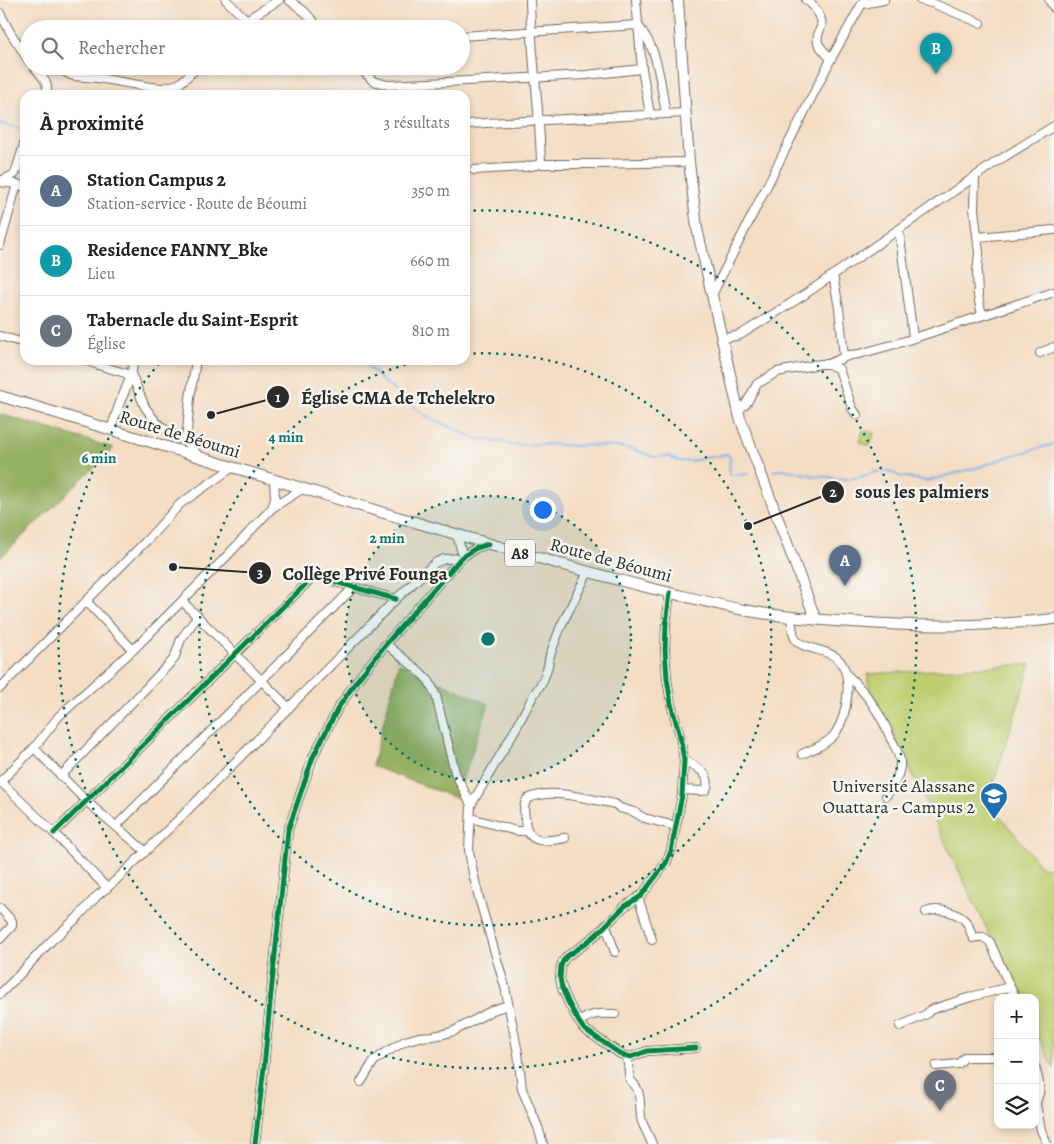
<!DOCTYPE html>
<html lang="fr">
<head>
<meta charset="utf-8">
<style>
	:root { --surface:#fff; --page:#f2f2f2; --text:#222; --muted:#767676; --line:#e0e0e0; --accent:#1f6fb2 }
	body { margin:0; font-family:Alegreya,serif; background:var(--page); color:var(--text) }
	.controls { position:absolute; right:15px; bottom:15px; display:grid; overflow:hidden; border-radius:10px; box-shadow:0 2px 8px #0003 }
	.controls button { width:45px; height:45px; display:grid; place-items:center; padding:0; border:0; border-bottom:1px solid var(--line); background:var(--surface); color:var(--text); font:25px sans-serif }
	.you { position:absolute; left:542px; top:509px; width:18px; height:18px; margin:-12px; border:4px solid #fff; border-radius:50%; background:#1a73e8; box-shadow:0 0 0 8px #1a73e833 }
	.badge { display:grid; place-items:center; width:32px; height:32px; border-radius:50%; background:var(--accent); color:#fff; font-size:16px; font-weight:700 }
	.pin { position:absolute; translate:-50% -41px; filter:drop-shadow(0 1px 2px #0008) }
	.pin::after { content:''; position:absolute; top:26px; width:18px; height:15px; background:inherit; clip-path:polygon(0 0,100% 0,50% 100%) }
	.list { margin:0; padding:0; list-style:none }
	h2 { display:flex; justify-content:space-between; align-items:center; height:65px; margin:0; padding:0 20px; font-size:21px }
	h2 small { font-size:16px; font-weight:400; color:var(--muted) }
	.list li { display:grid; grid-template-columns:32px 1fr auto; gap:15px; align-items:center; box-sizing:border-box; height:70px; padding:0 20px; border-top:1px solid var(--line) }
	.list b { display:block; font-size:19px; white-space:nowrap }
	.list p { margin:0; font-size:16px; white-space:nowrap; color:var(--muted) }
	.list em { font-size:16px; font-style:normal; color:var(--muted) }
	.icon { flex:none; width:28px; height:28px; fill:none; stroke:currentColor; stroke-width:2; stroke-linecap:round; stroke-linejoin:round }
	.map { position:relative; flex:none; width:1054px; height:1144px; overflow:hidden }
	.search { position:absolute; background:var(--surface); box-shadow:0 2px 8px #0003; left:20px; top:20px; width:450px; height:55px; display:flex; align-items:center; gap:12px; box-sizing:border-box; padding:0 18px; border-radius:28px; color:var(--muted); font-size:19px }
	.panel { position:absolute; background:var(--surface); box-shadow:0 2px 8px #0003; left:20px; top:90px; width:450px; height:275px; border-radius:15px }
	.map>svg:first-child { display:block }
	.green { fill:#becd70; stroke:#747c4e }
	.forest { fill:#96b062; stroke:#606e46 }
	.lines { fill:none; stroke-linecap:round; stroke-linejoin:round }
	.stream { stroke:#7ab4eb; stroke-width:2 }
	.minor-casing { stroke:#716960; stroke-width:10 }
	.major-casing { stroke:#716960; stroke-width:12 }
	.minor { stroke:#fff; stroke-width:8 }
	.major { stroke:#fff; stroke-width:10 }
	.cycleway-casing { stroke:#f6f6f2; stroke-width:8 }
	.cycleway { stroke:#00873e; stroke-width:5 }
	.ring { fill:none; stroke:#0f766e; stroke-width:2.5; stroke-dasharray:2.5 5 }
	.labels { text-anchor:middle; stroke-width:5; stroke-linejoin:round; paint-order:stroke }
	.shield { fill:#f6f6f2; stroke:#686867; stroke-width:1 }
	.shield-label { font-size:16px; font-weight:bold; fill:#2b2b2b }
	.street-label { font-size:18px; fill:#2b2b2b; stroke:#f6f6f2 }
	.poi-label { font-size:18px; fill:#2b2b2b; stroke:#f6f6f2; text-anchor:end }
	.centre { fill:#0f766e; stroke:#f6f6f2; stroke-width:2.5 }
	.ring-label { font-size:15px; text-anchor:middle; font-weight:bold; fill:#0f766e; stroke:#f6f6f2; stroke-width:5; stroke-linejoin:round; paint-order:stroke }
	.leader { fill:none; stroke:#2b2b2b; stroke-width:2 }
	.callout-dot { fill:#2b2b2b; stroke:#f6f6f2; stroke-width:2 }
	.mark-label { font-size:15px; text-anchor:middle; font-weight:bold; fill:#fff }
	.callout-label { font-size:19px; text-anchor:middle; font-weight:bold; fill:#2b2b2b; stroke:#f6f6f2; stroke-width:5; stroke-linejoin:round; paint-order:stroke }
</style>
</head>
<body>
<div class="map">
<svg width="1054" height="1144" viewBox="0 0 1054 1144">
	<rect width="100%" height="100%" fill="#f6f6f2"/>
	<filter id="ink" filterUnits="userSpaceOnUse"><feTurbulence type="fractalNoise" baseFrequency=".02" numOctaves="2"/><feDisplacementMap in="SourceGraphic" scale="10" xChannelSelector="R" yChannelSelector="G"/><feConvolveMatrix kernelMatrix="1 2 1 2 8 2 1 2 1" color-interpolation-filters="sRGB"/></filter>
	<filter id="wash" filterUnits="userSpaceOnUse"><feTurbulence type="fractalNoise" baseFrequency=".0096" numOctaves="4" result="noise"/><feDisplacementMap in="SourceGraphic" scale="20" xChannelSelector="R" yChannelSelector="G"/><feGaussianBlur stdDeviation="1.12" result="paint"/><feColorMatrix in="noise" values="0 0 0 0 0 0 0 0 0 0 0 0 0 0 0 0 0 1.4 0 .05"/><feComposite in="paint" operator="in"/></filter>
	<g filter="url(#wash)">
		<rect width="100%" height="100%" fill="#f4ddc3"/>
		<g class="green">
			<polygon points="863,430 874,433 870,446 859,442"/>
			<polygon points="1031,664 988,801 1042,868 1054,867 1054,1069 1035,1030 1035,998 1020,998 868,682 868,674"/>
		</g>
		<g class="forest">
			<polygon points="0,414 114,448 0,558"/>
			<polygon points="399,663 489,704 456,798 372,766"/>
		</g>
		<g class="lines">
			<g class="stream">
				<polyline points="0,124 25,129"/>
				<polyline points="361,360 385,383 424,415 479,440 487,439 494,442 500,441 512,445 548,444 575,446 584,445 620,447 635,450 655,457 668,456 678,461 691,461 727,454 730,457 729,475 748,474"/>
				<polyline points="774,471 783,469 816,476 847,479 860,477 875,472 888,471 899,476 927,481 979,467 1007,457 1054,444"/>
			</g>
		</g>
	</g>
	<g filter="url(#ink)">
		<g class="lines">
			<g class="minor-casing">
				<g id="minor">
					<polyline points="226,0 256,29"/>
					<polyline points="289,0 305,12 320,29"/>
					<path d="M530,0C531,55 540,109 541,164"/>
					<polyline points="636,0 642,69 650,114"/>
					<path d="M806,0C813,4 824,18 821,27C819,33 816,37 818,43C821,49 827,54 831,59"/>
					<polyline points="920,0 932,3 980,23"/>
					<polyline points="1049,0 1054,8"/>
					<polyline points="862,4 884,0"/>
					<polyline points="0,13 10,32 29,61"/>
					<polyline points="239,29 248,19 279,0"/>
					<path d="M461,36L638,25C643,33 649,40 652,49C660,68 662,93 666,114"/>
					<polyline points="33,66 37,70 63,71 73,76 98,78 150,87 163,88 179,84 199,66"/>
					<polyline points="358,66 373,81 388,85 586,75 642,69"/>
					<path d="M37,70C45,80 48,83 47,95"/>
					<polyline points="467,124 685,113"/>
					<polyline points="474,170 525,167 541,164 594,164 689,162"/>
					<polyline points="975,178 974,209 979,253 977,272 978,296 982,315"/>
					<polyline points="0,181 15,174 25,141"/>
					<polyline points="0,182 17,184 25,187"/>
					<polyline points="899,230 913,337"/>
					<polyline points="978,237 1054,230"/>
					<polyline points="0,245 17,184"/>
					<polyline points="833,275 839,308 844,357"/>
					<polyline points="712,295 831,59 864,0"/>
					<polyline points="0,336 21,342 25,342"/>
					<polyline points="721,339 740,335 804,295 996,162 1054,126"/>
					<polyline points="1040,353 1054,347"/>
					<polyline points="86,360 98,365 125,373 133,378 145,407 156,422 166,430 186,442 199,456"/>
					<polyline points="828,364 850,355 859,354 899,343 1054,292"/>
					<polyline points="738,410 746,404 757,384 777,372 820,364 828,364 839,369 852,408 857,415"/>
					<polyline points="111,429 119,405 131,376 134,360"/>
					<polyline points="186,442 190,398 196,360"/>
					<polyline points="272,508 275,499 274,480"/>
					<polyline points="457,535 463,557"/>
					<polyline points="670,593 666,624 665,650 667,678 671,704 680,736 684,760 682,795 671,851 666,863 641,896 625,906 597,934 582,946 567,956 563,961 561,966 560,978 562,988 569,1004 579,1022 584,1029 622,1055 631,1057 647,1051 696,1048"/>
					<polyline points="86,601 133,650"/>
					<polyline points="182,601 289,708"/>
					<path d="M791,617C792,624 792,635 796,640C802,649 827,649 837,658C855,674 847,716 835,734C827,744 813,749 802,754"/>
					<polyline points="386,644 419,671 429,681 436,696 455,772 471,805"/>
					<path d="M847,675C867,693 881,714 891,739C894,745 899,753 900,761C901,774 893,786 886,796"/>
					<polyline points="0,688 148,539 180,504 233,467"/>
					<polyline points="34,748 86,801 145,851"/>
					<polyline points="61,776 174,659 181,639 198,616"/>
					<polyline points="0,781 54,833 107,888"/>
					<polyline points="0,782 34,748 59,716 133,650 225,558 272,508 302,489"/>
					<path d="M682,790L702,791L706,790C713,774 696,767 684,760"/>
					<polyline points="471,818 516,831 527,831"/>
					<polyline points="116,826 262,680 354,587"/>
					<polyline points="54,833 314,576 396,599"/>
					<path d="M565,838C544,842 527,845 525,819C524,811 523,806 527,799C552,787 588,799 615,804L620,808L634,812L644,818L675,826"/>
					<polyline points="638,897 652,940"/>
					<polyline points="0,908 12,921 12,926 0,939"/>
					<path d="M926,912C938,907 959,912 967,923C970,927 970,933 973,938C983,936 983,936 990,942L1010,987L1016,998"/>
					<polyline points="606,926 615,952"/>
					<polyline points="0,994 18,976 50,942 77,918 97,896 114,882 181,817 396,599 435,563 444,559 461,558"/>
					<path d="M579,1022C592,1013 599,1013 615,1014"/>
					<polyline points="900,1026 927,1014 930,1010 974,996 1010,987"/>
					<path d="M627,1057L630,1080C644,1092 638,1106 642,1122C645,1129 649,1136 652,1144"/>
					<polyline points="936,1066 958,1064 965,1057 998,1057"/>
					<path d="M1035,1067C1037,1075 1041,1085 1039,1093C1038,1098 1036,1100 1036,1105L1041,1130L1047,1144"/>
					<polyline points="361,1082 374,1061 385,1053 405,1041 419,1037 433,1036 444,1034 454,1031 493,1010 508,1005"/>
					<polyline points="255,1144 264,1067 270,1003 288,830 313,757 338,708 358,679 386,644 461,558 476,548 489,544"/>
					<polyline points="543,1144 538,1127 522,1089 518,1053 505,987 479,898 473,873 469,851 471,805 515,730 533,696 543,681 548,666 550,655 561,626 588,572"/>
				</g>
			</g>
			<g class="major-casing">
				<g id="major">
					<polyline points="678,0 689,162 697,228 712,295 740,418 816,620"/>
					<path d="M0,396C143,439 285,484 428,526C503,548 578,570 654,589C684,596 714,604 744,610C780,617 816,620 853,622C920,627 987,627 1054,619"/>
				</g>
			</g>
			<use href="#minor" class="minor"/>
			<use href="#major" class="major"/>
			<g class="cycleway-casing">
				<g id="cycleway">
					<polyline points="670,593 666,624 665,650 667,678 671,704 680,736 684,760 682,795 671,851 666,863 641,896 625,906 597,934 582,946 567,956 563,961 561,966 560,978 562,988 569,1004 579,1022 584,1029 622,1055 631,1057 647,1051 696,1048"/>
					<polyline points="54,833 314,576 396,599"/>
					<polyline points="255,1144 264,1067 270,1003 288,830 313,757 338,708 358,679 386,644 461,558 476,548 489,544"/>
				</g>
			</g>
			<use href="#cycleway" class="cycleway"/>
		</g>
	</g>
	<circle cx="488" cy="639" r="143" fill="#0f766e" fill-opacity=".12"/>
	<g class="ring">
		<circle cx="488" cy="639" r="143"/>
		<path d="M466 354A286 286 0 1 1 424 360"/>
		<path d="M466 211A429 429 0 1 1 162 360"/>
	</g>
	<defs>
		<g id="university-pin" transform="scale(1.4375)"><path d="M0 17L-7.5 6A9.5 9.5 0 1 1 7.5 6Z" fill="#1f6fb2" stroke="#f6f6f2"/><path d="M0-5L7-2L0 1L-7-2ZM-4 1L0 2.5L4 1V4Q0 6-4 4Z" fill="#fff"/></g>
	</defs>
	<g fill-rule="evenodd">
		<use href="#university-pin" x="994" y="796"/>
	</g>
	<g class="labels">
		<rect class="shield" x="505" y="539.5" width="30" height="27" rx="4"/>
		<g class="shield-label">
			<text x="520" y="559">A8</text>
		</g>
		<g class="street-label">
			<text transform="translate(180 434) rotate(17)" y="6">Route de Béoumi</text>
			<text transform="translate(611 560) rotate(15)" y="6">Route de Béoumi</text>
		</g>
		<g class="poi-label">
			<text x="975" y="792">Université Alassane<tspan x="975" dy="21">Ouattara - Campus 2</tspan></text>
		</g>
	</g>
	<circle cx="488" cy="639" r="8" class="centre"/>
	<g class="ring-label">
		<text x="286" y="442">4 min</text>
		<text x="99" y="463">6 min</text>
		<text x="387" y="543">2 min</text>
	</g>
	<path class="leader" d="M211 415L278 397M748 526L833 492M173 567L260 573"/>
	<g class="callout-dot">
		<circle cx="211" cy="415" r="5"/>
		<circle cx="748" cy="526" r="5"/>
		<circle cx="173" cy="567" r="5"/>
		<circle cx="278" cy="397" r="12"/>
		<circle cx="833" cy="492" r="12"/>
		<circle cx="260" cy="573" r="12"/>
	</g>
	<g class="mark-label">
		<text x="278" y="402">1</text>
		<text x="833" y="497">2</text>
		<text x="260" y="578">3</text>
	</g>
	<g class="callout-label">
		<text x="398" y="404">Église CMA de Tchelekro</text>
		<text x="922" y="498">sous les palmiers</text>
		<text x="365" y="580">Collège Privé Founga</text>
	</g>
</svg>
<div class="controls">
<button>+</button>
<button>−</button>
<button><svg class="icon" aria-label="layers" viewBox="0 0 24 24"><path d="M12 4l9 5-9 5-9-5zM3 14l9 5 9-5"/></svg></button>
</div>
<div class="you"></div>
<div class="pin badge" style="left:845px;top:586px;background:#5c6f8a">A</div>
<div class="pin badge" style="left:936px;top:74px;background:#0f9aa8">B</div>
<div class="pin badge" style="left:940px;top:1111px;background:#6b7280">C</div>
<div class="search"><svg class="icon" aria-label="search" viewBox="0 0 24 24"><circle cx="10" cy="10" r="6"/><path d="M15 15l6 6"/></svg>Rechercher</div>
<section class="panel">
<h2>À proximité<small>3 résultats</small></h2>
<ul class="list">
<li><span class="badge" style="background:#5c6f8a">A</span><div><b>Station Campus 2</b><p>Station-service · Route de Béoumi</p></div><em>350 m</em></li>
<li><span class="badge" style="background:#0f9aa8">B</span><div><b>Residence FANNY_Bke</b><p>Lieu</p></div><em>660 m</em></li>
<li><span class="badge" style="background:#6b7280">C</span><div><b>Tabernacle du Saint-Esprit</b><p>Église</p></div><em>810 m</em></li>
</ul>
</section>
</div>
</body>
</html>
